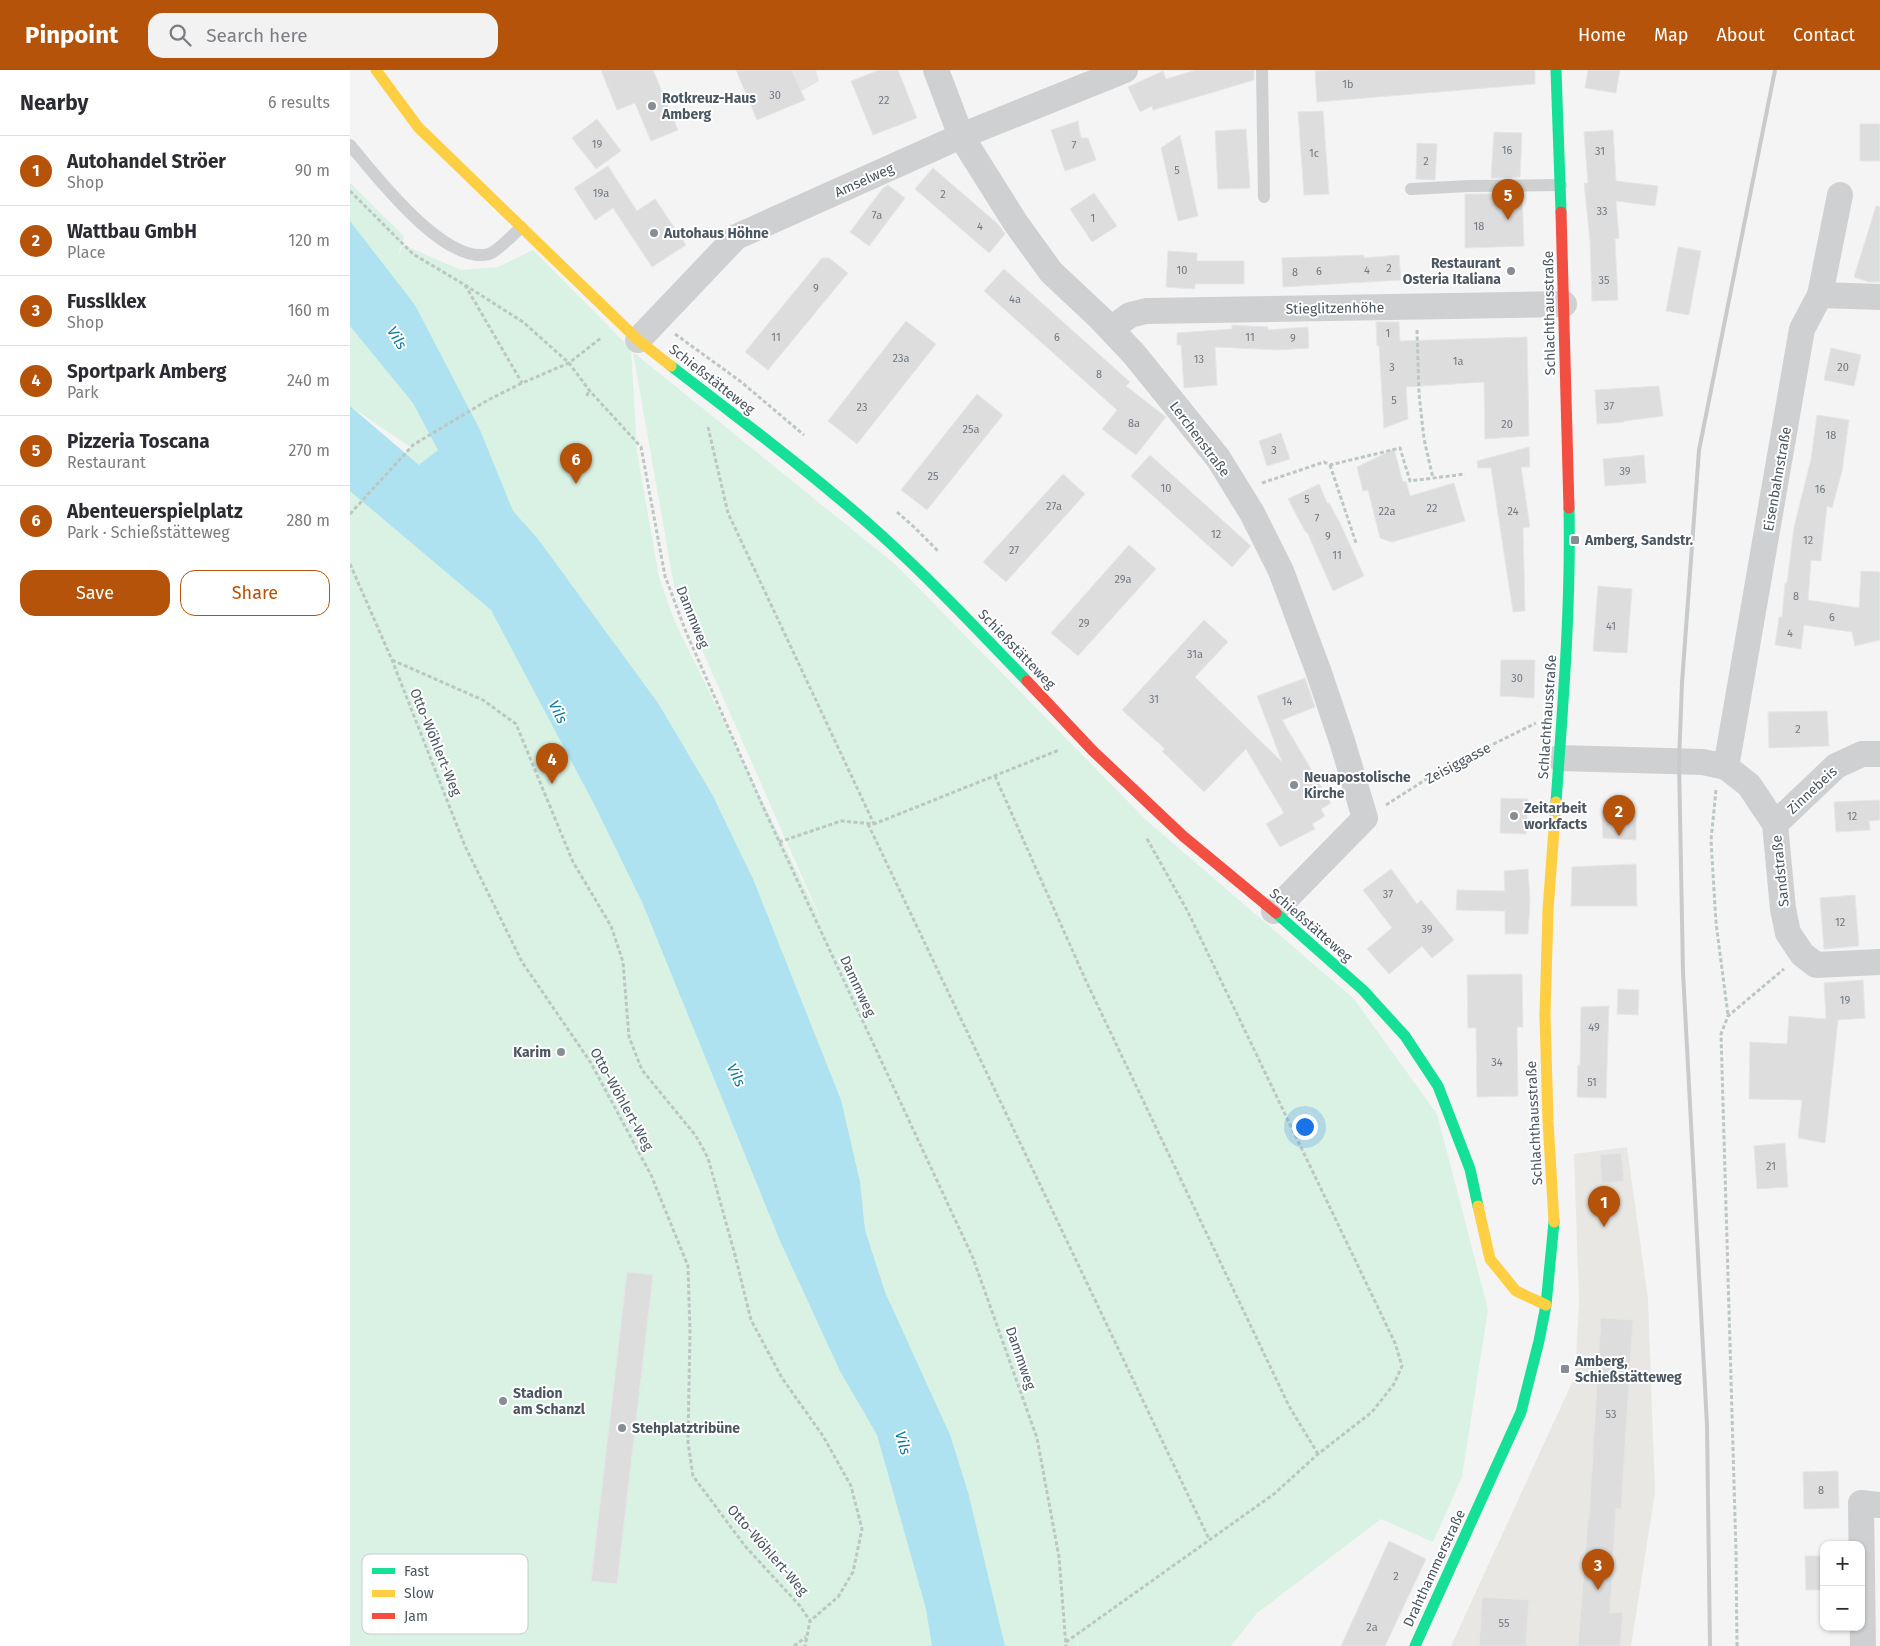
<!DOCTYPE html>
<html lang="en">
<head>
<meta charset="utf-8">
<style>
	:root { --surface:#fff; --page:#f2f2f3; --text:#2b2b33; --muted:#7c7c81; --line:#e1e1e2; --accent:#b45309 }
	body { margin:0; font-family:"Fira Sans",sans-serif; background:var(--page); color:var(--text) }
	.controls { position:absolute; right:15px; bottom:15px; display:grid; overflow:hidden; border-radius:10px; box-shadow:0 1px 4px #0004 }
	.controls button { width:45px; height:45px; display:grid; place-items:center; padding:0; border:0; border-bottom:1px solid var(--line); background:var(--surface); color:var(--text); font:25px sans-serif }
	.you { position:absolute; left:954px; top:1056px; width:18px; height:18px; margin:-12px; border:4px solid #fff; border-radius:50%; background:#1a73e8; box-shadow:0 0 0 8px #1a73e833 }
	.badge { display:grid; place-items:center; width:32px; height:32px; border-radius:50%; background:var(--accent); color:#fff; font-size:16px; font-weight:700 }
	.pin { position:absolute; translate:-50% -41px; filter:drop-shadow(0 1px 2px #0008) }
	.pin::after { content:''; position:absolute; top:26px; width:18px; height:15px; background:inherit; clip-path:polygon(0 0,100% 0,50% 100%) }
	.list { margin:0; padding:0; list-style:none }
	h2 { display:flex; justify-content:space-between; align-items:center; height:65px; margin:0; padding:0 20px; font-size:21px }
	h2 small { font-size:16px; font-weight:400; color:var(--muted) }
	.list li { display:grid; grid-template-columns:32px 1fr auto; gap:15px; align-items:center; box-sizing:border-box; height:70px; padding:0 20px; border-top:1px solid var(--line) }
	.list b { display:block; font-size:19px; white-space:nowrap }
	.list p { margin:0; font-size:16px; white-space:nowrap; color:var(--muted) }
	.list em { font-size:16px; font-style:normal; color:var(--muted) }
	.actions { display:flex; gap:10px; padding:15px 20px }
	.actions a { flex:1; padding:11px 0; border:1px solid var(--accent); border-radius:15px; text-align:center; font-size:18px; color:var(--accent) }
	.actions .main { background:var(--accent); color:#fff }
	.icon { flex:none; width:28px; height:28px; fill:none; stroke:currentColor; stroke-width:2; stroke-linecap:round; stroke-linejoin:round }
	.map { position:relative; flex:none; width:1530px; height:1576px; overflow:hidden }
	header { display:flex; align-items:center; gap:30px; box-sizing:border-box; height:70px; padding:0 25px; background:var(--accent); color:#fff }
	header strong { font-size:24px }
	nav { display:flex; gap:28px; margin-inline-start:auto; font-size:18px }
	.search { width:350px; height:45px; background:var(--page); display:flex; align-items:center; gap:12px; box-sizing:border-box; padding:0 18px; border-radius:15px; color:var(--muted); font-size:19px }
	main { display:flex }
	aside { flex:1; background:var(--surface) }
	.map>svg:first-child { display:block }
	.commercial { fill:#e8e7e3 }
	.education { fill:#e6e5e6 }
	.green { fill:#d9f2e3 }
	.water { fill:#aee2f0 }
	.building { fill:#ddddde; stroke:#e5e6e7 }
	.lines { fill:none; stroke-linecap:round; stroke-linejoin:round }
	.path { stroke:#bcc7c4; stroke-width:3; stroke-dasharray:4 2.5; stroke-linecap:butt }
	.lane { stroke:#ced0d2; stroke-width:12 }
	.street { stroke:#ced0d2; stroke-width:26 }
	.fast { stroke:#16e098; stroke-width:11 }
	.slow { stroke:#ffcf43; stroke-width:11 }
	.jam { stroke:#f24e42; stroke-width:11 }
	.rail { stroke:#c9cacc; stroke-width:4 }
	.poi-dot { fill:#868d94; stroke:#fff; stroke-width:2 }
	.labels { text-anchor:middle; stroke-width:4; stroke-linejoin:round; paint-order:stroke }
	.number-label { font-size:11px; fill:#707881 }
	.poi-label { font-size:14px; font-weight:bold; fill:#4a5661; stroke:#fff; text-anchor:start }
	.street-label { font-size:14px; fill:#4a5661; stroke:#fff }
	.water-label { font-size:15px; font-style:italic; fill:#0c7c9b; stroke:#fff }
	.key { fill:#fff; stroke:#c9ccd0; stroke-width:1 }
	.key-label { font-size:14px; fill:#4a5661 }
</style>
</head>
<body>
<header>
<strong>Pinpoint</strong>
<div class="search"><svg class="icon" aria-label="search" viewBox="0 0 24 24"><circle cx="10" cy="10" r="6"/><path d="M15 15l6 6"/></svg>Search here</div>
<nav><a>Home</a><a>Map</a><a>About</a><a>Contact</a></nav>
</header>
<main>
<aside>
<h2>Nearby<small>6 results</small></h2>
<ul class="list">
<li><span class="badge">1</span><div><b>Autohandel Ströer</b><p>Shop</p></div><em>90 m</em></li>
<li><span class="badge">2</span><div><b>Wattbau GmbH</b><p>Place</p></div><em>120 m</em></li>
<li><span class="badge">3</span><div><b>Fusslklex</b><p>Shop</p></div><em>160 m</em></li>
<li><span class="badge">4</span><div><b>Sportpark Amberg</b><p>Park</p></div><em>240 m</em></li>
<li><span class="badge">5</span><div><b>Pizzeria Toscana</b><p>Restaurant</p></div><em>270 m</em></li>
<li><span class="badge">6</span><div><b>Abenteuerspielplatz</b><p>Park · Schießstätteweg</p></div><em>280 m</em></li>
</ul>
<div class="actions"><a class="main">Save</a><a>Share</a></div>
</aside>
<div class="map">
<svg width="1530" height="1576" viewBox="0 0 1530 1576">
	<rect width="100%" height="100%" fill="#f4f4f4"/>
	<polygon class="commercial" points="1277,1077 1298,1229 1305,1423 1281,1576 1101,1576 1225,1306 1229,1233 1224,1084"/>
	<polygon class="education" points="442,0 466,0 469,11 451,21"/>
	<polygon class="green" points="0,113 54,166 47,190 53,175 111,200 148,197 183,180 281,279 287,382 309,507 324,550 476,861 324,516 283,282 546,495 795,749 1004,929 1087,1044 1138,1239 1112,1407 1083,1472 1031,1449 907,1543 881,1576 728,1576 728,1570 727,1576 0,1576 0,419 12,429 60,377 0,336"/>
	<polygon class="water" points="0,151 65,235 130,360 163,441 188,469 308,633 363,726 403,809 491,1030 510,1112 515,1160 535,1222 600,1365 618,1422 655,1576 582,1576 576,1539 527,1365 490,1301 431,1173 292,832 244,734 141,540 0,421 0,336 69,395 88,380 63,333 0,256"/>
	<g class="building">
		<polygon points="251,0 303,0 328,60 301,71 285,33 267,40"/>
		<polygon points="386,0 442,0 455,30 407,50"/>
		<polygon points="529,0 548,0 567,48 523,65 501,11"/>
		<polygon points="846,0 904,0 904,10 803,40 802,36 790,42 778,17 813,1 816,9"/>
		<polygon points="978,0 1185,0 1185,14 967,32 965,1"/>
		<polygon points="1238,0 1270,0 1266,23 1235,18"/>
		<polygon points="973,41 979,124 954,125 948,42"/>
		<polygon points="247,49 271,81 246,99 222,68"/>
		<polygon points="728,51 731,68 738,68 746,90 715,101 701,60"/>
		<rect x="1510" y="54" width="20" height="37"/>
		<polygon points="896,59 900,118 868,119 865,61"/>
		<polygon points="1263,60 1266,111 1308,116 1305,136 1266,131 1269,168 1265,169 1268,230 1242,231 1240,170 1234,113 1238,113 1234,62"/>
		<polygon points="1144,62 1172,63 1170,107 1141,108"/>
		<polygon points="830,65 848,146 828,151 811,78"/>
		<polygon points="1067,73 1087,74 1085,110 1066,109"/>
		<polygon points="258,96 287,141 305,129 336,175 302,197 263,138 245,150 224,118"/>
		<polygon points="583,98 649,155 655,164 639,183 565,119"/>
		<polygon points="538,115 555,128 519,176 500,162 533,118"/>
		<polygon points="744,123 767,156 742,172 720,139"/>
		<polygon points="1115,124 1172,124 1174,176 1115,178"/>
		<polygon points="1526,136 1530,137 1530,212 1519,212 1504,207"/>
		<polygon points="1328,177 1351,181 1339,245 1316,241"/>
		<polygon points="818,181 847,183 847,191 894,191 894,214 845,214 845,219 816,217"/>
		<polygon points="1014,185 1014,188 1049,185 1051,210 933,217 932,188"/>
		<polygon points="472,188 479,188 498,203 418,300 395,282"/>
		<polygon points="654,199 780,312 776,316 816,347 786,385 752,359 767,340 634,221"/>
		<polygon points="556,251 586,274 507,374 478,351"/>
		<polygon points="1026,252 1049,252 1050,271 1177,267 1179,366 1135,369 1134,312 1056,317 1058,349 1034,358 1029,276 1027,276"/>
		<polygon points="882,255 918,257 918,260 958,257 959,278 928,280 865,277 867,315 834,318 831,275 827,275 827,263 882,259"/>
		<polygon points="1481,278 1511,285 1504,316 1474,310"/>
		<polygon points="1309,316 1313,346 1274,351 1274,352 1247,354 1245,320"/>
		<polygon points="627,324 653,345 577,440 551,420"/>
		<polygon points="1467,345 1499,350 1492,401 1482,438 1477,436 1471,491 1461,490 1458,530 1509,538 1511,501 1530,502 1530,570 1505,576 1502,562 1454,555 1451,579 1425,575 1429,547 1432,547 1435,513 1437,513 1444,457 1461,389"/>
		<polygon points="931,363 940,389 917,396 909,371"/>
		<polygon points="1179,377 1180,397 1171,397 1180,457 1173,458 1175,541 1163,542 1141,398 1128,398 1127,391"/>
		<polygon points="1044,379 1053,412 1056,411 1060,426 1104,413 1115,451 1042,472 1030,468 1018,420 1013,421 1007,397"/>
		<polygon points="800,385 901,476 882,497 781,406"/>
		<polygon points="1294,385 1296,413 1255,416 1253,389"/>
		<polygon points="713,404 735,424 656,512 633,492"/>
		<polygon points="969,414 977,433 979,433 989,451 1014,506 983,521 957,462 956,463 938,429"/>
		<polygon points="779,475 806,499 728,586 701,563"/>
		<polygon points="1248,516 1282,519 1277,583 1243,581"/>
		<polygon points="854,550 878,572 845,607 932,692 907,626 955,608 965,637 932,650 981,733 971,739 975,746 962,754 965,759 930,777 916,754 934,743 896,679 854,722 812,681 815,679 772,640"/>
		<polygon points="1151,590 1185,590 1184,628 1150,626"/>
		<polygon points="1477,641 1479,676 1419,678 1418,642"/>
		<polygon points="1151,728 1178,729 1176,764 1150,763"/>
		<polygon points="1530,730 1530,750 1519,751 1520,760 1486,762 1484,732"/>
		<polygon points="1252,740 1286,741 1286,770 1253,768"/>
		<polygon points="1286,794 1287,836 1221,836 1222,797"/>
		<polygon points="1041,799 1067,834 1071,830 1104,870 1082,888 1072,876 1039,904 1017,879 1042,858 1013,820"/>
		<polygon points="1178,799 1180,831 1178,864 1155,864 1155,841 1106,840 1107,820 1155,821 1154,801"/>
		<polygon points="1505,825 1509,876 1474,879 1470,828"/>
		<polygon points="1172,904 1173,957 1167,957 1168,1026 1127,1027 1126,958 1118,958 1117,905"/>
		<polygon points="1513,910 1515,948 1488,950 1475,1073 1448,1068 1452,1030 1399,1029 1400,972 1437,974 1439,946 1476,949 1474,913"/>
		<polygon points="1268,919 1289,920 1288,945 1267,944"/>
		<polygon points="1259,936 1256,1028 1227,1027 1228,995 1230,995 1231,937"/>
		<polygon points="1435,1073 1438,1117 1407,1119 1404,1076"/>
		<polygon points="1271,1083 1274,1111 1252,1113 1250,1085"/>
		<polygon points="277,1202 303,1205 267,1514 241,1511"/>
		<polygon points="1251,1248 1283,1250 1271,1439 1266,1439 1260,1543 1273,1542 1270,1576 1228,1576 1238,1449 1239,1449"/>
		<polygon points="1488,1401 1489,1438 1454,1439 1453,1402"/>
		<polygon points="1039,1471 1076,1489 1035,1576 991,1576"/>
		<polygon points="1455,1486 1474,1486 1474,1520 1456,1520"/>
		<polygon points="1132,1527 1179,1530 1176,1576 1129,1576"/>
	</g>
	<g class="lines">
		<g class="path">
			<polyline points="0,121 63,184 115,215 173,252 219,293 239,320 291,377 315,506 336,562 414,739 623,1188 687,1368 709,1487 716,1576"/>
			<polyline points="115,215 172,313"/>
			<polyline points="1067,260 1069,324 1074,369 1083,408"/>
			<polyline points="325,264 390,311 454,365"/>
			<polyline points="237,326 239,320"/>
			<polyline points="358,357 378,443 524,754"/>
			<polyline points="980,395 1006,473"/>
			<polyline points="912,413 974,392 980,395 1050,378 1060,411 1115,404"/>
			<polyline points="547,442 564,457 588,481"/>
			<polyline points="0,444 63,375 138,330 172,313 219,293 251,268"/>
			<polyline points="0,494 42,590 115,776 172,892 241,993 301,1105 338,1196 340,1262 338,1372 343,1406 395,1476 450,1536 460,1551 455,1576"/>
			<polyline points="42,590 133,630 166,654 223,792 261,856 273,892 279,967 292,1000 346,1066 358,1088 385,1185 401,1250 432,1308 473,1366 501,1416 512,1459 503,1502 488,1527 460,1551"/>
			<polyline points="645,706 736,911 939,1336 968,1384"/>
			<polyline points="1366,720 1361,770 1366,853 1378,945"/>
			<polyline points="1036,735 1089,701 1186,653"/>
			<polyline points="518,754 859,1469"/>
			<polyline points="429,772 491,751 524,754 709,680"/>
			<polyline points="716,1572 924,1424 968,1384 1022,1342 1044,1314 1052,1296 1045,1273 838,842 796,767"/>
			<polyline points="444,1576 456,1567"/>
			<polyline points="1387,1576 1386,1482 1371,964 1378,946 1434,899"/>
		</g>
		<g class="lane">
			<polyline points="912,0 914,127"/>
			<path d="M0,75C26,106 95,196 139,184C148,181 164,164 171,157"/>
			<polyline points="1061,119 1119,116 1211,115"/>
		</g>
		<g class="street">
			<polyline points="586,0 611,66 665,152 701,202 749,247 784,284 868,388 902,443 931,501 968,600 992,671 1015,748 924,841"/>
			<polyline points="1470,225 1530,227"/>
			<polyline points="761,259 780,245 796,241 1214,234"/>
			<polyline points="288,270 386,167 611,66 775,0"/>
			<polyline points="1209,688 1353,692 1376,697 1399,715 1425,754 1433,839 1438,863 1452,884 1466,895 1530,892"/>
			<polyline points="1376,697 1452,259 1470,225 1490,125"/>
			<polyline points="1425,754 1486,696 1512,684 1530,684"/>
			<polyline points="1513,1576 1511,1433 1530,1435"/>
		</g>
		<g class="fast">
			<polyline points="1206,0 1211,142"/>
			<path d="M321,296C391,350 463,404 529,463C581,510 629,561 677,611"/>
			<path d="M1206,732C1213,634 1221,536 1219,438"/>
			<polyline points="926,843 1013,920 1055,966 1088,1016 1120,1099 1128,1136"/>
			<polyline points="1065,1576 1171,1342 1189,1271 1196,1235 1204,1152"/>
		</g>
		<g class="slow">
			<polyline points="26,0 68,57 288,270 321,296"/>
			<polyline points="1128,1136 1140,1189 1166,1221 1196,1235"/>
			<polyline points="1204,1152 1198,1051 1195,945 1198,840 1206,732"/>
		</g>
		<g class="jam">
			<polyline points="1211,142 1219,438"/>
			<polyline points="677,611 743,681 833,766 926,843"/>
		</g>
		<polyline class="rail" points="1360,1576 1357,1355 1333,902 1329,691 1332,613 1349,380 1425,0"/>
	</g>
	<g class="poi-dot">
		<circle cx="302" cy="36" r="5"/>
		<circle cx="304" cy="163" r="5"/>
		<circle cx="1161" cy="201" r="5"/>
		<rect x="1220" y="465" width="10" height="10" rx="2.5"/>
		<circle cx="944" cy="715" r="5"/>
		<circle cx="1164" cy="746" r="5"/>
		<circle cx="211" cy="982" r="5"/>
		<rect x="1210" y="1294" width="10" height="10" rx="2.5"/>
		<circle cx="153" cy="1331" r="5"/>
		<circle cx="272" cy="1358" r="5"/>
	</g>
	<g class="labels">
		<g class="number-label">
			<text x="998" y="18">1b</text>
			<text x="425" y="29">30</text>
			<text x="534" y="34">22</text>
			<text x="247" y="78">19</text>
			<text x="724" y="79">7</text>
			<text x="1157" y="84">16</text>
			<text x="1250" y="85">31</text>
			<text x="964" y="87">1c</text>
			<text x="1076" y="95">2</text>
			<text x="827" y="104">5</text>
			<text x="251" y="127">19a</text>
			<text x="593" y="128">2</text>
			<text x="1252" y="145">33</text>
			<text x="527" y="149">7a</text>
			<text x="743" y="152">1</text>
			<text x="630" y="160">4</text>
			<text x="1129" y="160">18</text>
			<text x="1039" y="202">2</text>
			<text x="832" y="204">10</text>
			<text x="1017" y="204">4</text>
			<text x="969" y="205">6</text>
			<text x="945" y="206">8</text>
			<text x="1254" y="214">35</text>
			<text x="466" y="222">9</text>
			<text x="665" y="233">4a</text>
			<text x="1038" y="267">1</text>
			<text x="426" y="271">11</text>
			<text x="707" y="271">6</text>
			<text x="900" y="271">11</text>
			<text x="943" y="272">9</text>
			<text x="551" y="292">23a</text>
			<text x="849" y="293">13</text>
			<text x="1108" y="295">1a</text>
			<text x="1042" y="301">3</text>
			<text x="1493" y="301">20</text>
			<text x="749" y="308">8</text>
			<text x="1044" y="334">5</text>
			<text x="1259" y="340">37</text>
			<text x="512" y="341">23</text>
			<text x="784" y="357">8a</text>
			<text x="1157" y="358">20</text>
			<text x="621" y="363">25a</text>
			<text x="1481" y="369">18</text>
			<text x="924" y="384">3</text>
			<text x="1275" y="405">39</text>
			<text x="583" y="410">25</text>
			<text x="816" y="422">10</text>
			<text x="1470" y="423">16</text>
			<text x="957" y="433">5</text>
			<text x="704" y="440">27a</text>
			<text x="1082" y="442">22</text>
			<text x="1037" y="445">22a</text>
			<text x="1163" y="445">24</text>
			<text x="967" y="452">7</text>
			<text x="866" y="468">12</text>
			<text x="978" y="470">9</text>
			<text x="1458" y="474">12</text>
			<text x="664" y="484">27</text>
			<text x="987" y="489">11</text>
			<text x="773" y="513">29a</text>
			<text x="1446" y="530">8</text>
			<text x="1482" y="551">6</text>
			<text x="734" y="557">29</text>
			<text x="1261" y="560">41</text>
			<text x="1440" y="567">4</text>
			<text x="845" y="588">31a</text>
			<text x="1167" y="612">30</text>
			<text x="804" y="633">31</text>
			<text x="937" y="635">14</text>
			<text x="1448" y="663">2</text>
			<text x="1502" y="750">12</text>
			<text x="1038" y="828">37</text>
			<text x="1490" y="856">12</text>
			<text x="1077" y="863">39</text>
			<text x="1495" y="934">19</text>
			<text x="1244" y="961">49</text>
			<text x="1147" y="996">34</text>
			<text x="1242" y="1016">51</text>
			<text x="1421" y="1100">21</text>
			<text x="1261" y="1348">53</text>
			<text x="1471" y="1424">8</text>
			<text x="1046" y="1510">2</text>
			<text x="1154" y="1557">55</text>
			<text x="1022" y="1561">2a</text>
		</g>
		<g class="poi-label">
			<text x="312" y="33">Rotkreuz-Haus<tspan x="312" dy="16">Amberg</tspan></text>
			<text x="314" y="168">Autohaus Höhne</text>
			<text x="1151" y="198" text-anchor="end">Restaurant<tspan x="1151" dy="16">Osteria Italiana</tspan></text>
			<text x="1235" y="475">Amberg, Sandstr.</text>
			<text x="954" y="712">Neuapostolische<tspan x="954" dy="16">Kirche</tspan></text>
			<text x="1174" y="743">Zeitarbeit<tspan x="1174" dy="16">workfacts</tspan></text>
			<text x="201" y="987" text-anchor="end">Karim</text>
			<text x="1225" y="1296">Amberg,<tspan x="1225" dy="16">Schießstätteweg</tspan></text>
			<text x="163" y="1328">Stadion<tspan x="163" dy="16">am Schanzl</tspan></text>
			<text x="282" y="1363">Stehplatztribüne</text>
		</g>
		<g class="street-label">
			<text transform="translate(514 110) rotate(-24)" y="5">Amselweg</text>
			<text transform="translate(985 238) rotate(-1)" y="5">Stieglitzenhöhe</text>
			<text transform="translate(1199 243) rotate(-91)" y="5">Schlachthausstraße</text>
			<text transform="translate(362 309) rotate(38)" y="5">Schießstätteweg</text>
			<text transform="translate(850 369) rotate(53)" y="5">Lerchenstraße</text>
			<text transform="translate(1427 409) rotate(-80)" y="5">Eisenbahnstraße</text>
			<text transform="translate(343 547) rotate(68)" y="5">Dammweg</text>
			<text transform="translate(667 579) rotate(46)" y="5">Schießstätteweg</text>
			<text transform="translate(1197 647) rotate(-86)" y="5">Schlachthausstraße</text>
			<text transform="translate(86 672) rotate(68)" y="5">Otto-Wöhlert-Weg</text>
			<text transform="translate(1108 693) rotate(-28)" y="5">Zeisiggasse</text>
			<text transform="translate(1462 720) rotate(-43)" y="5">Zinnebeis</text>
			<text transform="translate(1430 801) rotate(-96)" y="5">Sandstraße</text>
			<text transform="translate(961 855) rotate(41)" y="5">Schießstätteweg</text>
			<text transform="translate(508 916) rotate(65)" y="5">Dammweg</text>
			<text transform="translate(272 1029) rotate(61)" y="5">Otto-Wöhlert-Weg</text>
			<text transform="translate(1184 1053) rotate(-93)" y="5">Schlachthausstraße</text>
			<text transform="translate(671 1288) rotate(71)" y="5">Dammweg</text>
			<text transform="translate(418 1480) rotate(49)" y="5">Otto-Wöhlert-Weg</text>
			<text transform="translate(1084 1498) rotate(-65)" y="5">Drahthammerstraße</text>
		</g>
		<g class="water-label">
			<text transform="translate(47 268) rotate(58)" y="5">Vils</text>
			<text transform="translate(208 642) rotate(64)" y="5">Vils</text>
			<text transform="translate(386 1005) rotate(63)" y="5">Vils</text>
			<text transform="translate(553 1373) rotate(75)" y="5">Vils</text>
		</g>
	</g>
	<rect x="12" y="1484" width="166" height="80" rx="8" class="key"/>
	<rect x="22" y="1498" width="23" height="6" fill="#16e098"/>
	<rect x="22" y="1520" width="23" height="7" fill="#ffcf43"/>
	<rect x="22" y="1543" width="23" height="6" fill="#f24e42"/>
	<g class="key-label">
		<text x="54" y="1506">Fast</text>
		<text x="54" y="1528">Slow</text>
		<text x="54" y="1551">Jam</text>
	</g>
</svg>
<div class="controls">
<button>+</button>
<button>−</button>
</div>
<div class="you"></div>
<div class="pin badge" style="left:1254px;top:1157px">1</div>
<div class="pin badge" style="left:1269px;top:766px">2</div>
<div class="pin badge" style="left:1248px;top:1520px">3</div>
<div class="pin badge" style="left:202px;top:714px">4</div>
<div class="pin badge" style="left:1158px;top:150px">5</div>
<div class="pin badge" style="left:226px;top:414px">6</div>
</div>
</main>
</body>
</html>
